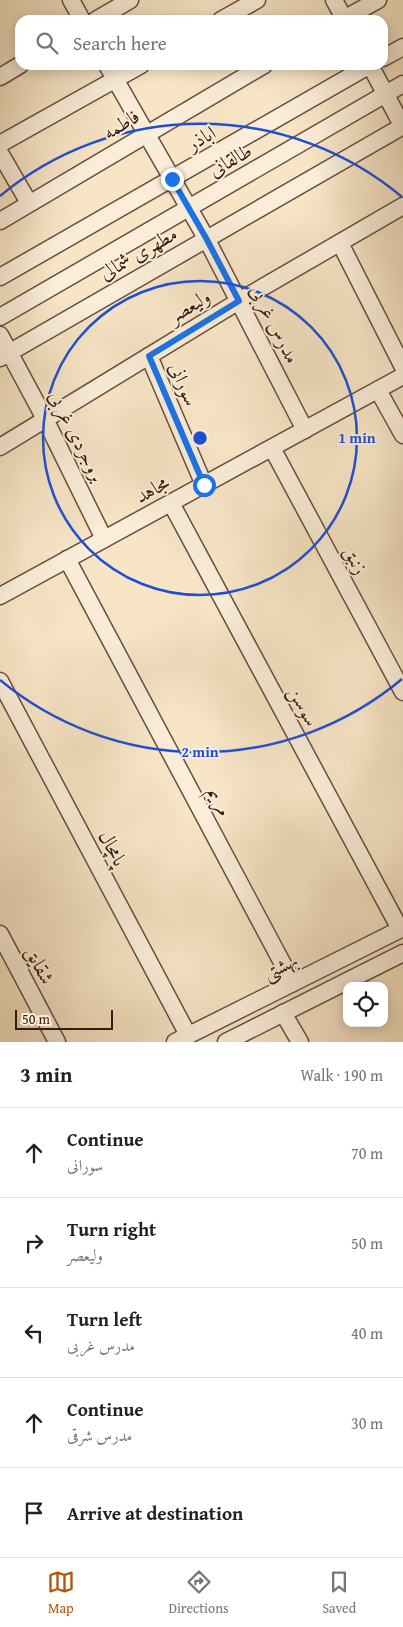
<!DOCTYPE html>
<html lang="en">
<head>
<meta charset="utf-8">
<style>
	:root { --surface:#fff; --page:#f2f2f2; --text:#222; --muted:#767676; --line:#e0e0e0; --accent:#b45309 }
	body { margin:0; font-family:"Gentium Book Plus",Amiri,serif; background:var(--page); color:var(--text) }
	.controls { position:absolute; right:15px; bottom:15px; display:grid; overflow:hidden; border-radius:10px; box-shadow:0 2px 12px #0003 }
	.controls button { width:45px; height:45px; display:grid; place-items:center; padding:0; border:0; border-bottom:1px solid var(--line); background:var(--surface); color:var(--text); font:25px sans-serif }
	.scale { position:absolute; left:15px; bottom:12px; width:98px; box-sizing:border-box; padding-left:5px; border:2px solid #391c0f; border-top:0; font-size:14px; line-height:18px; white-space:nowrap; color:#391c0f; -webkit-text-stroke:4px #faeeda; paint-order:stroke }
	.stop { position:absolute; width:15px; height:15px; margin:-11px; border:4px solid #1a73e8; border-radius:50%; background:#fff }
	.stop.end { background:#1a73e8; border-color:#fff; box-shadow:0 1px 5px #0008 }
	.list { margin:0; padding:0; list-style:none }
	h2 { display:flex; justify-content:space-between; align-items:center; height:65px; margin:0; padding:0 20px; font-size:21px }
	h2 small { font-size:16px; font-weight:400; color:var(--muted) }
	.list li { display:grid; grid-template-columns:32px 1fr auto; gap:15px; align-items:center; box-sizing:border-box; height:90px; padding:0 20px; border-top:1px solid var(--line) }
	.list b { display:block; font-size:19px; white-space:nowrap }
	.list p { margin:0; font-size:16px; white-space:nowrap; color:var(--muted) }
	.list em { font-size:16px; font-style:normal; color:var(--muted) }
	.icon { flex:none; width:28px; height:28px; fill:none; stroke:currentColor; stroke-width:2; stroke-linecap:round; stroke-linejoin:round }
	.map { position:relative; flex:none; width:403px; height:1042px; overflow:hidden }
	.search { position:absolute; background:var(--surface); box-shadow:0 2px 12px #0003; left:15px; right:15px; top:15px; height:55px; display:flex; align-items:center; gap:12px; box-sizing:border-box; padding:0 18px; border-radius:15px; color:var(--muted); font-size:19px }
	.sheet { height:515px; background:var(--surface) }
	nav { display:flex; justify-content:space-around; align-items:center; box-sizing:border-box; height:70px; border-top:1px solid var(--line); background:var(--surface); font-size:14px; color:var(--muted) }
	nav a { display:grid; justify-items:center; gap:2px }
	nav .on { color:var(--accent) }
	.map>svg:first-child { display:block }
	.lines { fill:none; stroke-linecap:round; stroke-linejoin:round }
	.minor-casing { stroke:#684e3d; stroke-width:19 }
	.minor { stroke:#faeeda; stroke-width:16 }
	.route { stroke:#1a73e8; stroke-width:6 }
	.ring { fill:none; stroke:#1d4ed8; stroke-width:2.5 }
	.labels { text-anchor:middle; stroke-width:4; stroke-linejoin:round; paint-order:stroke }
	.street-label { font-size:20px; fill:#391c0f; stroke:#faeeda }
	.centre { fill:#1d4ed8; stroke:#faeeda; stroke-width:2.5 }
	.ring-label { font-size:15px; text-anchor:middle; font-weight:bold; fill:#1d4ed8; stroke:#faeeda; stroke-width:4; stroke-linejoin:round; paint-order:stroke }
</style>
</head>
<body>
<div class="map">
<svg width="403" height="1042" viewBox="0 0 403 1042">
	<rect width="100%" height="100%" fill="#f7e5c6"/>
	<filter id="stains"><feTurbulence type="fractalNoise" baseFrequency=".004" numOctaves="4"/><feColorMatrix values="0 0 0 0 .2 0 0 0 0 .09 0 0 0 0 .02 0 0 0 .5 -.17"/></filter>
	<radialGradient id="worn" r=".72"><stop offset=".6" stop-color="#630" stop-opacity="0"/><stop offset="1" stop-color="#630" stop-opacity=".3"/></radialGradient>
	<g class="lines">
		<g class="minor-casing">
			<g id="minor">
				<polyline points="71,0 82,20"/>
				<polyline points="334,0 345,20"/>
				<polyline points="96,20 130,0"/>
				<polyline points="221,20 257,0"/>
				<polyline points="342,20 378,0"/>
				<polyline points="383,58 403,47"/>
				<polyline points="107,65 206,238 305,430"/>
				<polyline points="370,65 403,127"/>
				<polyline points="0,77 20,65"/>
				<polyline points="0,144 141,65"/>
				<polyline points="0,153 29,203"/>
				<polyline points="0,221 264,65"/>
				<polyline points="340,243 403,367"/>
				<polyline points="0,277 370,65"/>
				<polyline points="0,317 403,84"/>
				<polyline points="0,335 45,419 104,539"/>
				<polyline points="149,356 204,485"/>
				<polyline points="0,358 403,126"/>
				<polyline points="378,390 403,435"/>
				<polyline points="0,447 239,301 403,206"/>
				<polyline points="272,448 403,692"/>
				<polyline points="171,503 400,929"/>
				<polyline points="67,559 293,983"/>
				<polyline points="0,596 403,376"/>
				<polyline points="0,681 188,1035"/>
				<polyline points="0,934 57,1042"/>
				<polyline points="283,1013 300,1042"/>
				<polyline points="175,1042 403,928"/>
				<polyline points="226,1042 403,953"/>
			</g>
		</g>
		<use href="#minor" class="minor"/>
	</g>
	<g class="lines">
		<polyline class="route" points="172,179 206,238 239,301 149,356 204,485"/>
	</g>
	<g class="ring">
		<circle cx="200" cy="438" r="157"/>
		<path d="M402 679A314 314 0 0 1 0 680M0 196A314 314 0 0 1 402 197"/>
	</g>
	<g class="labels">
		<g class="street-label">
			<text transform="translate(121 124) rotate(-31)" y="7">فاطمه</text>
			<text transform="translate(201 138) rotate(-30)" y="7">اباذر</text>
			<text transform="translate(230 160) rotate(-30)" y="7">طالقانی</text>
			<text transform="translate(138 253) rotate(-30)" y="7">مطهری شمالی</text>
			<text transform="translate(189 306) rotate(-31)" y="7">ولیعصر</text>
			<text transform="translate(275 324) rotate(63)" y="7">مدرس غربی</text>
			<text transform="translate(184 384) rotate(67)" y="7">سورانی</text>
			<text transform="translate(77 436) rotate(63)" y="7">بروجردی غربی</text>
			<text transform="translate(152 489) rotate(-29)" y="7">مجاهد</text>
			<text transform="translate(356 560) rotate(62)" y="7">زنبق</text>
			<text transform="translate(304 706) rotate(62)" y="7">سوسن</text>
			<text transform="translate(220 801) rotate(62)" y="7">مریم</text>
			<text transform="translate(113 848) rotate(62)" y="7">پامچال</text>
			<text transform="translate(40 965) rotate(62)" y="7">شقایق</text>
			<text transform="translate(280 966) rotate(-27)" y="7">بهشتی</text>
		</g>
	</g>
	<circle cx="200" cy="438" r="8" class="centre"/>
	<g class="ring-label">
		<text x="357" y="443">1 min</text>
		<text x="200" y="757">2 min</text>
	</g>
	<rect width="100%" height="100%" filter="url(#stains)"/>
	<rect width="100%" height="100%" fill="url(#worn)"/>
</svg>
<div class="controls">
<button><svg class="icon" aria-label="locate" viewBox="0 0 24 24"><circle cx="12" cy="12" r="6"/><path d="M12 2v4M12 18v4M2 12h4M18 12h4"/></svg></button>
</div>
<div class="scale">50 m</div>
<div class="stop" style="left:204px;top:485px"></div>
<div class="stop end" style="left:172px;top:179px"></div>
<div class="search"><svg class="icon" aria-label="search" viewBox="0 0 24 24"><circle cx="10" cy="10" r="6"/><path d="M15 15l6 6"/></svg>Search here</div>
</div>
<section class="sheet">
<h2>3 min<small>Walk · 190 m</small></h2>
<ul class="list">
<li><svg class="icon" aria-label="ahead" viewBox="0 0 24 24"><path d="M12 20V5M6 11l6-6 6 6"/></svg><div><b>Continue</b><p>سورانی</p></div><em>70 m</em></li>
<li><svg class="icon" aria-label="right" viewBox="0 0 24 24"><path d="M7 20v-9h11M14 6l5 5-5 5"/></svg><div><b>Turn right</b><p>ولیعصر</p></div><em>50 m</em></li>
<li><svg class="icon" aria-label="left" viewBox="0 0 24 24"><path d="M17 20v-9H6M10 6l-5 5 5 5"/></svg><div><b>Turn left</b><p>مدرس غربی</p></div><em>40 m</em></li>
<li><svg class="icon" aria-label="ahead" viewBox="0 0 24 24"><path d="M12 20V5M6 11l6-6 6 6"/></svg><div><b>Continue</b><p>مدرس شرقی</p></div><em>30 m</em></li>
<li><svg class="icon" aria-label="arrive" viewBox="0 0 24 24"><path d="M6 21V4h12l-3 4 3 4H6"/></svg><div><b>Arrive at destination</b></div></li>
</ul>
</section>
<nav>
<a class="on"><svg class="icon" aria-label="map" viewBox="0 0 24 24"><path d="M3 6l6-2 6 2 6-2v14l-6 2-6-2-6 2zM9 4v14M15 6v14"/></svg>Map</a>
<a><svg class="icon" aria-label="directions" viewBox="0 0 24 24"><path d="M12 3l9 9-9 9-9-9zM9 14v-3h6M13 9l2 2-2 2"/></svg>Directions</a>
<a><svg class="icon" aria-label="saved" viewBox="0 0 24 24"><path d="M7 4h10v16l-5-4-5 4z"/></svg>Saved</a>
</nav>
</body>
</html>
